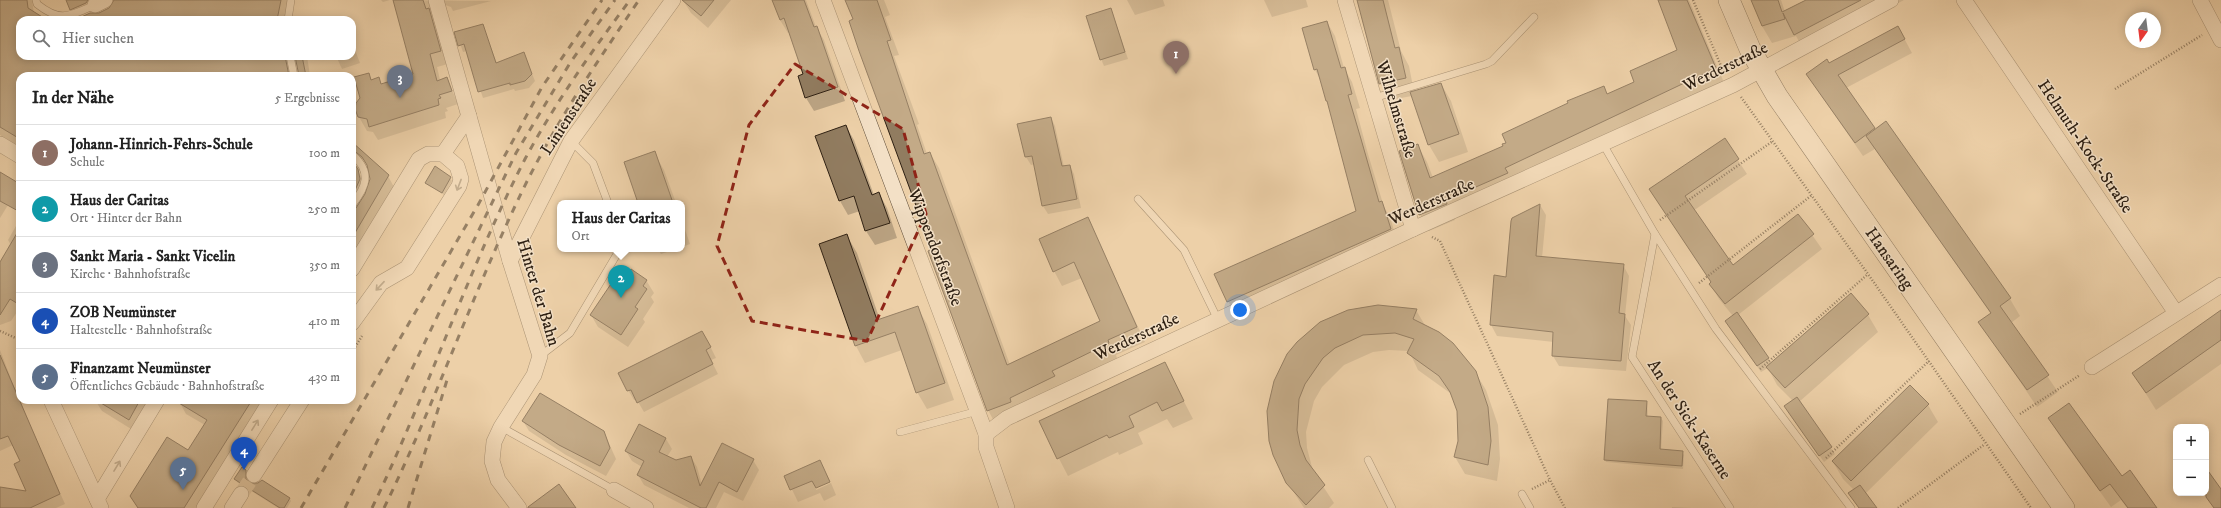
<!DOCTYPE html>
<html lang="de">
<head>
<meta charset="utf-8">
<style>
	:root { --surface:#fff; --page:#f2f2f2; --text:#222; --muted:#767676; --line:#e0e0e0; --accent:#1a73e8 }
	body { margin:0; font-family:"IM FELL DW Pica",serif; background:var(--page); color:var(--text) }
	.controls { position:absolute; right:12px; bottom:12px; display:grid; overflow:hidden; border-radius:8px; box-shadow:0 2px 10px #0003 }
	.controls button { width:36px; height:36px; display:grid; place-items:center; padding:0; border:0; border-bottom:1px solid var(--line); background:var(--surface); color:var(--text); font:20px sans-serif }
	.compass { position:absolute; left:2125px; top:12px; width:36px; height:36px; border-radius:50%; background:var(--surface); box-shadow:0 2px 10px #0003; rotate:194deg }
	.you { position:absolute; left:1240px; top:310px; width:14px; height:14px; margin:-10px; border:3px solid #fff; border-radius:50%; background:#1a73e8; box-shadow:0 0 0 6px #1a73e833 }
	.badge { display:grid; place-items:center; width:26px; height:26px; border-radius:50%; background:var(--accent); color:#fff; font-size:13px; font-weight:700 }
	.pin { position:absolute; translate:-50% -33px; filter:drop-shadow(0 1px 2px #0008) }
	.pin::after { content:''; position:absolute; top:21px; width:14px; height:12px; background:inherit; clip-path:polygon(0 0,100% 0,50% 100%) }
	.popup { position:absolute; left:557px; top:200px; width:128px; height:52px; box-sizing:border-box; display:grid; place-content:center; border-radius:8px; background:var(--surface); filter:drop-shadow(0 1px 3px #0005); font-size:13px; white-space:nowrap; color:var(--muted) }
	.popup b { font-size:15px; color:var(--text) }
	.popup::after { content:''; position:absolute; left:50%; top:100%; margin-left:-8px; border:8px solid transparent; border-top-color:var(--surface) }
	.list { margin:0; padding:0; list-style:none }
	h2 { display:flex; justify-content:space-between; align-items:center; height:52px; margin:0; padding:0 16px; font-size:17px }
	h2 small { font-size:13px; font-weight:400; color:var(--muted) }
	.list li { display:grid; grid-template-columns:26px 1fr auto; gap:12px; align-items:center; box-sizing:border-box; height:56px; padding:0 16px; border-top:1px solid var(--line) }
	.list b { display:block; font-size:15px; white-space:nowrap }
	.list p { margin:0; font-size:13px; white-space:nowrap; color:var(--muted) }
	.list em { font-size:13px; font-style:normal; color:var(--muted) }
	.icon { flex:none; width:22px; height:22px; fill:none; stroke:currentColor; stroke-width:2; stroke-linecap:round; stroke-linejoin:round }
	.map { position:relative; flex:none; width:2221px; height:508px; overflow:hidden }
	.search { position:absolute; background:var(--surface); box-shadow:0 2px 10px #0003; left:16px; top:16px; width:340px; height:44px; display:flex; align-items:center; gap:10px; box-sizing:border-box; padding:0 14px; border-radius:12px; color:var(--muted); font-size:15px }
	.panel { position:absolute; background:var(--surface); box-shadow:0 2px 10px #0003; left:16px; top:72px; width:340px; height:332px; border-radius:12px }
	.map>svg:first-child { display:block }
	.shadow { fill:#0003; fill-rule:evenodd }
	.building { fill:#917c60; stroke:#2e2013 }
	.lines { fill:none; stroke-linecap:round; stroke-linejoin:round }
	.street-tunnel { stroke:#c7ad8a; stroke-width:15; stroke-dasharray:15 8; stroke-linecap:butt }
	.lane-casing { stroke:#5e4c38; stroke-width:8 }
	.street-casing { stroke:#5e4c38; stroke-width:16 }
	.secondary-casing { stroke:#2e2013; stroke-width:22 }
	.path { stroke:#2e2013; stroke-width:2.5; stroke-dasharray:1 2; stroke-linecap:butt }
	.lane { stroke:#f3e0c6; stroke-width:7 }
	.street { stroke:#f3e0c6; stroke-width:15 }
	.secondary { stroke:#f3e0c6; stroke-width:21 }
	.rail { stroke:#2e2013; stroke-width:3; stroke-dasharray:7 7; stroke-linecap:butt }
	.oneway { stroke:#90806c }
	.marked { fill:none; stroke:#8f2418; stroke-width:3; stroke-dasharray:8 5; stroke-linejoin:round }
	.labels { text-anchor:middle; stroke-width:3; stroke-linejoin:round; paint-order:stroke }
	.street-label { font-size:17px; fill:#2e2013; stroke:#f3e0c6 }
</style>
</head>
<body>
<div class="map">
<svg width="2221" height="508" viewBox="0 0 2221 508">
	<rect width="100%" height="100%" fill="#edd0a8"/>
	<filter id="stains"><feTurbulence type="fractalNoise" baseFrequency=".005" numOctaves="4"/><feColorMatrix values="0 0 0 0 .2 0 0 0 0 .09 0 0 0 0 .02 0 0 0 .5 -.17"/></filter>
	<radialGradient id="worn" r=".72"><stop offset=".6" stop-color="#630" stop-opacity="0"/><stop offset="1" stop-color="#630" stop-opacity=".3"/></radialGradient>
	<g class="shadow">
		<polygon points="0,0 32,0 34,13 45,20 20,20 20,56 307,56 310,76 300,76 297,63 292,70 293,76 20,76 20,147 0,135"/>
		<polygon points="67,0 100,0 75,16"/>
		<polygon points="137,0 291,0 288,20 76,19 90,14 95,15"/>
		<polygon points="381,0 390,0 383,2"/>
		<polygon points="393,0 491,1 453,11 451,7 442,4 448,64 437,67 440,80 447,78 458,104 446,108 448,111 445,112 446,118 378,140 373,132 367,131 359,117 369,74 372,81 378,79 382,85 414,74"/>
		<polygon points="683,0 731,0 708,28 691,13"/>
		<polygon points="773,0 806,0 816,27 824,40 845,101 814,111 806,98 799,76 804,75 790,32 788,33 780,20"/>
		<polygon points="847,0 884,0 890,15 885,17 899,55 894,56 919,124 917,125 927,154 930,153 939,168 1010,365 1101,322 1082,278 1062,286 1054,271 1088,219 1145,342 1116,355 1117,358 1060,386 996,425 988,410"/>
		<polygon points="1127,0 1163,0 1165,6 1135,15"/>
		<polygon points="1264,0 1306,0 1308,7 1272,17"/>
		<polygon points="1358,0 1388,0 1401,51 1409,66 1414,92 1441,84 1451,101 1468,152 1439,162 1429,145 1412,96 1390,100 1380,83"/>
		<polygon points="1660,0 1689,0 1725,85 1454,216 1455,220 1429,231 1420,215 1400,151 1418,146 1427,162 1433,178 1504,147 1636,82 1679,51"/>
		<polygon points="1752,0 1781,0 1785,12 1808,0 1904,0 1805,52 1796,36 1772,43 1762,26"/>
		<polygon points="1111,9 1128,59 1104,66 1101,59"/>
		<polygon points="295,16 300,17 301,20 294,20"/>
		<polygon points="1327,22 1335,36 1344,68 1352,82 1360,108 1356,109 1368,154 1384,207 1390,217 1398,244 1236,315 1228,301 1357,212 1330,107 1321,81 1315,70"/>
		<polygon points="482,25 497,63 524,54 535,81 529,88 515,91 514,89 483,98 467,51 463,52 456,32"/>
		<polygon points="1898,27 1912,53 1846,88 1875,130 1885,123 2010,299 2020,316 2011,323 2058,392 2037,407 1980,322 1991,314 1875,149 1863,156 1807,75"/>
		<polygon points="352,42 360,63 342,69 336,56 352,56"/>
		<polygon points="1051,118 1055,126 1064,167 1070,166 1074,174 1081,208 1048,214 1043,206 1035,164 1031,165 1026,157 1019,124"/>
		<polygon points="846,126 854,140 874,195 879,193 887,208 897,238 875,245 866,231 860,211 848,215 840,201"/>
		<polygon points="1724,139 1747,174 1693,211 1732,267 1798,215 1822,249 1738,315 1772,364 1850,295 1868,315 1878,332 1799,402 1835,454 1824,462 1789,413 1793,401 1777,385 1768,368 1761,372 1730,328 1733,316 1719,299 1710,284 1712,283 1650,189"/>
		<path d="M352,146L388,176L395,189L352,263ZM361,159H363L369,169ZM361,162L369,170L371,180L367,193L365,183L355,166V163Z"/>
		<polygon points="654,153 664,170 676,203 639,203"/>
		<polygon points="0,173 18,189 0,218"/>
		<polygon points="450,178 452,181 444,195 426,183"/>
		<polygon points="1540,205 1546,215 1542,258 1623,265 1629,276 1625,316 1631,325 1626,371 1559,366 1553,356 1554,342 1497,336 1491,325 1495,277 1507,278"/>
		<polygon points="20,219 20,313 17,312 11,321 0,325 0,264 11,245 8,240"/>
		<polygon points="682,221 690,244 682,247"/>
		<polygon points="847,236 857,253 880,320 917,307 927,324 954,400 927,409 917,392 902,350 865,363 856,346 820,245"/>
		<polygon points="658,249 676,249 661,254"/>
		<polygon points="627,278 646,280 654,293 651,297 654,302 643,319 645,322 628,347 598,327 591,315"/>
		<polygon points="1393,306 1416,310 1426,327 1475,372 1486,390 1498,425 1500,459 1497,481 1465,474 1455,457 1459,441 1458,411 1450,393 1418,370 1409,351 1389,350 1373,352 1344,365 1322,387 1314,401 1306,432 1307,448 1313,471 1334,503 1329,508 1304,508 1287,482 1268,411 1270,396 1281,367 1288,354 1334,316 1363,307"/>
		<polygon points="2221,311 2221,364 2156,410 2133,373"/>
		<polygon points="708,342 716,358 711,360 718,374 644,412 637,400 634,400 628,390"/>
		<polygon points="0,350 22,407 65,504 56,508 0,508 0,488 28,492 21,462 13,445 0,451"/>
		<polygon points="1164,363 1193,419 1173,428 1167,419 1138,433 1143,444 1119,455 1118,452 1068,476 1040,422"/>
		<polygon points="1910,386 1928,405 1938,422 1866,493 1876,508 1859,508 1854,490 1843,479 1833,462"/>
		<polygon points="95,400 155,400 136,432 102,411"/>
		<polygon points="181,400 265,400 197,508 138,508 189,452 205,425 186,414 180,403"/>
		<polygon points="1647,402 1648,417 1661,418 1663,421 1661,450 1682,452 1684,455 1683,469 1606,462 1605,459"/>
		<polygon points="2049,418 2156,508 2127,508 2121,500 2111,507 2059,435"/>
		<polygon points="523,421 604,432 616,459 606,476 566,455 529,431"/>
		<polygon points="639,425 666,439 672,449 667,457 676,462 691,457 697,467 702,485 753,460 759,470 743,501 724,492 716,508 689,508 644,485 638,475 642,467 632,461 626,451"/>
		<polygon points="820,462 830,481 816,487 816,490 831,483 836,495 824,501 820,493 798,502 786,477"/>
		<polygon points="246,471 249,484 258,484 289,498 291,501 287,508 278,508 237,482 235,479"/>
		<polygon points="1672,507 1692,508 1672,508"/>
	</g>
	<g class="building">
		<polygon points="0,0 27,0 28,8 47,20 20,20 20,56 285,56 289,76 20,76 20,139 0,127"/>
		<polygon points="66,0 88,0 86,3 70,10"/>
		<polygon points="114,0 281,0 277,20 75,20 90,13 99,13 109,8"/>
		<polygon points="393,0 423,0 426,9 429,8 441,51 430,54 437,81 447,77 452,91 439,95 441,98 438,99 439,105 369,127 367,119 358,117 355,109 356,103 360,98 354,77 369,73 371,80 379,77 381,84 413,74"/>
		<polygon points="682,0 714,0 701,16"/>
		<polygon points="772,0 804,0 814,27 817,26 838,87 805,98 798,76 803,74 784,18 780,20"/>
		<polygon points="845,0 877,0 891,40 887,41 924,154 930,152 1007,365 1100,321 1074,262 1053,272 1039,239 1088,217 1137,327 1108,340 1109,343 1052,371 1055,376 1010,398 1011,402 987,411 928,251 932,249 859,51 849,21 853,19"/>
		<polygon points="1357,0 1383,0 1395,48 1399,47 1406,78 1379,84"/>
		<polygon points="1658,0 1687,0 1716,68 1505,168 1508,173 1446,200 1447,204 1419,215 1399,151 1418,144 1430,178 1503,146 1502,144 1506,143 1502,134 1568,103 1567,101 1604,86 1607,94 1634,82 1630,71 1677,50"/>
		<polygon points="1751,0 1778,0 1782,12 1806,0 1861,0 1794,35 1783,13 1785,19 1762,26"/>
		<polygon points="1111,8 1125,52 1100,60 1086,16"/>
		<polygon points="1327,21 1341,68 1345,67 1352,94 1348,95 1361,139 1379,202 1382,201 1391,229 1227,302 1214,274 1356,211 1327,101 1326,101 1317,69 1314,70 1302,28"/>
		<polygon points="483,24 496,63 524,52 532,74 525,81 510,85 510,83 478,92 464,44 458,46 454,32"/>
		<polygon points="1898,26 1905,39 1838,75 1875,128 1855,143 1806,74 1827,59 1829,63"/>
		<polygon points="295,56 302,56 306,76 299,76"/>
		<polygon points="1441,83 1459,134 1428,145 1410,92"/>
		<polygon points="1051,117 1062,166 1070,165 1077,199 1042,206 1032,156 1025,157 1017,124"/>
		<polygon points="1886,121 2011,298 2000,306 2049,375 2027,390 1978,322 1991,313 1866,136"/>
		<polygon points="846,125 872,195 879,192 890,223 865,231 854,196 839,201 815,136"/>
		<polygon points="1725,138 1739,159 1685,196 1733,265 1798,214 1814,234 1725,304 1709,284 1711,282 1649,189"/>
		<polygon points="352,142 389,175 352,238 352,210 356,208 365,194 370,179 367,165 362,157 352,149"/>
		<polygon points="655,151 673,203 638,203 624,162"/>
		<polygon points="352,161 358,169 360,179 352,197"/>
		<polygon points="435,166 451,177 442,193 425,183"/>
		<polygon points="0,172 20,184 20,212 0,201"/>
		<polygon points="1540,204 1536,256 1624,264 1619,313 1625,314 1621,361 1552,356 1553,332 1490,325 1494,275 1506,277 1511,221 1512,218"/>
		<polygon points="20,228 20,305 10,299 0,315 0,262"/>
		<polygon points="847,234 877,320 918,306 945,383 916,393 895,332 855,346 819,244"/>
		<polygon points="631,269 647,280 643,286 647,289 635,307 638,309 621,335 590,315 619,272 626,276"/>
		<polygon points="1851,293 1869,314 1785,388 1766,367"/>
		<polygon points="1378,305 1417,309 1413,319 1439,332 1453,343 1476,371 1488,407 1491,441 1488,465 1454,457 1458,441 1457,411 1450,392 1439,376 1407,353 1414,339 1395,333 1363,335 1335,348 1323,358 1305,384 1299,399 1297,430 1300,445 1306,460 1325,485 1306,505 1286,483 1273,455 1269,441 1267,411 1274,381 1287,354 1297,342 1320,322 1348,310"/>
		<polygon points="2221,310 2221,340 2146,393 2132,373"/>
		<polygon points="1737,312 1769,358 1757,366 1725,321"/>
		<polygon points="702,331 711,347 706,350 713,364 637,403 631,390 627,391 618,373"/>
		<polygon points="0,355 60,494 30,508 0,508 0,487 26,491 14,464 20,461 8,436 0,439"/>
		<polygon points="1165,362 1184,401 1162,411 1157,402 1129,416 1134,427 1109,438 1107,435 1057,459 1039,421"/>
		<polygon points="1910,385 1929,404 1851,481 1832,461"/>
		<polygon points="540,393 604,431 610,448 600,466 559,445 522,421"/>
		<polygon points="1797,397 1832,447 1819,456 1784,406"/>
		<polygon points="1608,399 1647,401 1646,416 1661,417 1660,449 1683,451 1682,466 1604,460"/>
		<polygon points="96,400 140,400 129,420"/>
		<polygon points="174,400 252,400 184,508 138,508 130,496 167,437 188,450 207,420"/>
		<polygon points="2069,403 2122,476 2130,470 2157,508 2128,508 2110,484 2100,491 2048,418"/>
		<polygon points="639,424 666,438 659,452 676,460 691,456 700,486 722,443 754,459 737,492 719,482 706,508 701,508 637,475 644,461 625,451"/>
		<polygon points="820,460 830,482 816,488 812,481 790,490 784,476"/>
		<polygon points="242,467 246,470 246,479 250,483 258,483 262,480 290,498 284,508 280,508 234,479"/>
		<polygon points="2206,468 2221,489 2221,508 2214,508 2206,497"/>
		<polygon points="559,484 576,508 528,508 528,507"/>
		<polygon points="1860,485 1877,508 1859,508 1848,493"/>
	</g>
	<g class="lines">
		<polyline class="street-tunnel" points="241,494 254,475"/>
		<g class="lane-casing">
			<g id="lane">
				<path d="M36,0L37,4C61,23 69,16 95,5"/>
				<polyline points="288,20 291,0"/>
				<polyline points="290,56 294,76"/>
				<polyline points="1374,98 1486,64 1492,61 1534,17"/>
				<polyline points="571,141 593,163 608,203"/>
				<polyline points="1603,144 1655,234 1632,357 1730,508"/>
				<path d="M352,154C372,172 367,186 352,205"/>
				<polyline points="1138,199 1184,250 1218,320"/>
				<polyline points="1655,234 1716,329 1851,508"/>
				<polyline points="540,356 570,333 620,249"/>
				<polyline points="501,427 614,490"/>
				<polyline points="900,432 978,411"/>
				<polyline points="1368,460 1392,508"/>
				<polyline points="1522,494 1530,508"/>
			</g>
		</g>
		<g class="street-casing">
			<g id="street">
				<polyline points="436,0 510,261 540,356 534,375 501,427 494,442 492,461 498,480 519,508"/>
				<polyline points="823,0 986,434 986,447 1007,508"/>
				<polyline points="1345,0 1413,229"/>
				<polyline points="1964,0 2176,313"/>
				<polyline points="2200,0 2221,40"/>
				<polyline points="95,5 105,0"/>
				<polyline points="0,144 20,156"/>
				<polyline points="443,154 469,116"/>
				<polyline points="510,261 571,141 673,0"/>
				<polyline points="352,269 419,159 428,154 443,154 457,166 461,179 459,186 407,268 381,283 352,323"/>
				<polyline points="2092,367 2221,285"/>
				<polyline points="51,400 101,508"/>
				<polyline points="986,434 1007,418 1413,229 1733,85 1891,0"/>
				<polyline points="254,475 302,400"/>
				<polyline points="614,490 646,508"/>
				<polyline points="97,499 157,400"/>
				<polyline points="204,508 271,400"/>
				<polyline points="232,508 241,494"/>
			</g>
		</g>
		<g class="secondary-casing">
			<polyline id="secondary" points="1729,0 1750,49 1777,96 2064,508"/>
		</g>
		<g class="path">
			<polyline points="1693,0 1724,73"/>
			<polyline points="2115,89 2202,35"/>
			<polyline points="1741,97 1868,274 2031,508"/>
			<polyline points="1660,220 1773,141"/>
			<polyline points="1432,237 1440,241 1550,480 1565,508"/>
			<polyline points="1699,283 1812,195"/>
			<polyline points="0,331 20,340"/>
			<polyline points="352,352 362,336"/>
			<polyline points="1760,369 1868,274"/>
			<polyline points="2020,414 2080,375"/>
			<polyline points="1826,458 1929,361"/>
			<polyline points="1532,489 1550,480"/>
			<polyline points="1898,508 1985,444"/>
		</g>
		<use href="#lane" class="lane"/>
		<use href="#street" class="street"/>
		<use href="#secondary" class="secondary"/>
		<g class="rail">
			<polyline points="301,508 478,205 542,87 602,0"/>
			<polyline points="345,508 516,153 570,63 615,0"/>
			<path d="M372,508C427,394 467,272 525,159C555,103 592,51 630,0"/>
			<path d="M384,508C433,408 469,303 517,202C550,131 595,65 639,0"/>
			<polyline points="408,508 447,380"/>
		</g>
	</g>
	<defs><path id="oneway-shaft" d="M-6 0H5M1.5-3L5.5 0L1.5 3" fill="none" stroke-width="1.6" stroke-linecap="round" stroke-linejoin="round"/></defs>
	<g class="oneway">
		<use href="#oneway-shaft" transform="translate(459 185) rotate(111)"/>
		<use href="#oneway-shaft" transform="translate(380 286) rotate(133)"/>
		<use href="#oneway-shaft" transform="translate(255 425) rotate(-58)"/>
		<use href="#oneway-shaft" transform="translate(117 466) rotate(-59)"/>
	</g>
	<path d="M0 0H2221V508H0ZM795,64L903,129L926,214L867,341L752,321L717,246L749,125Z" fill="#edd0a8" fill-opacity=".55" fill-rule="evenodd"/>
	<path class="marked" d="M795,64L903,129L926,214L867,341L752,321L717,246L749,125Z"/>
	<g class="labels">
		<g class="street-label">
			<text transform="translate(1725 66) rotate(-26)" y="6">Werderstraße</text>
			<text transform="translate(1397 109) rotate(73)" y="6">Wilhelmstraße</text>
			<text transform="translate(568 116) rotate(-57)" y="6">Linienstraße</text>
			<text transform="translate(2086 146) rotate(56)" y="6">Helmuth-Kock-Straße</text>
			<text transform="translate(1431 201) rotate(-24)" y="6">Werderstraße</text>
			<text transform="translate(936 247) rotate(69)" y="6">Wippendorfstraße</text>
			<text transform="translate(1890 258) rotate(55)" y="6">Hansaring</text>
			<text transform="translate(539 292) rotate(73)" y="6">Hinter der Bahn</text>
			<text transform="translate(1136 336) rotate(-25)" y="6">Werderstraße</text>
			<text transform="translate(1690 419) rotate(57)" y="6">An der Sick-Kaserne</text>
		</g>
	</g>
	<rect width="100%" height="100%" filter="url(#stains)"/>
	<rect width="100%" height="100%" fill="url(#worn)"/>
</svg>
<div class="controls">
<button>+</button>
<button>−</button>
</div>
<svg class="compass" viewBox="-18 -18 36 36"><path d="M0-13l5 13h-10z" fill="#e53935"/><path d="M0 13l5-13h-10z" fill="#767676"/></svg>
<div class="you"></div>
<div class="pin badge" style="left:1176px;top:74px;background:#8d6e63">1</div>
<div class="pin badge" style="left:621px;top:298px;background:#0f9aa8">2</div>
<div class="popup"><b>Haus der Caritas</b>Ort</div>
<div class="pin badge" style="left:400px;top:98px;background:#6b7280">3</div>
<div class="pin badge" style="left:244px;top:470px;background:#1a4fb4">4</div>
<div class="pin badge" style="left:183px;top:490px;background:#5c6f8a">5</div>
<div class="search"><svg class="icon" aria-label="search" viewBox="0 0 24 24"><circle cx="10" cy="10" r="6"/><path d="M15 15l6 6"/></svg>Hier suchen</div>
<section class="panel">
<h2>In der Nähe<small>5 Ergebnisse</small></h2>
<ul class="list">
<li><span class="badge" style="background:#8d6e63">1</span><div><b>Johann-Hinrich-Fehrs-Schule</b><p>Schule</p></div><em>100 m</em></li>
<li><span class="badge" style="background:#0f9aa8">2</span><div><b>Haus der Caritas</b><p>Ort · Hinter der Bahn</p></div><em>250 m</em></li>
<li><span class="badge" style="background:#6b7280">3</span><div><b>Sankt Maria - Sankt Vicelin</b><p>Kirche · Bahnhofstraße</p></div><em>350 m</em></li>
<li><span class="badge" style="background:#1a4fb4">4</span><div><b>ZOB Neumünster</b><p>Haltestelle · Bahnhofstraße</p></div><em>410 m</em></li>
<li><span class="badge" style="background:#5c6f8a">5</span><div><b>Finanzamt Neumünster</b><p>Öffentliches Gebäude · Bahnhofstraße</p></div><em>430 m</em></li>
</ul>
</section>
</div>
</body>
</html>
